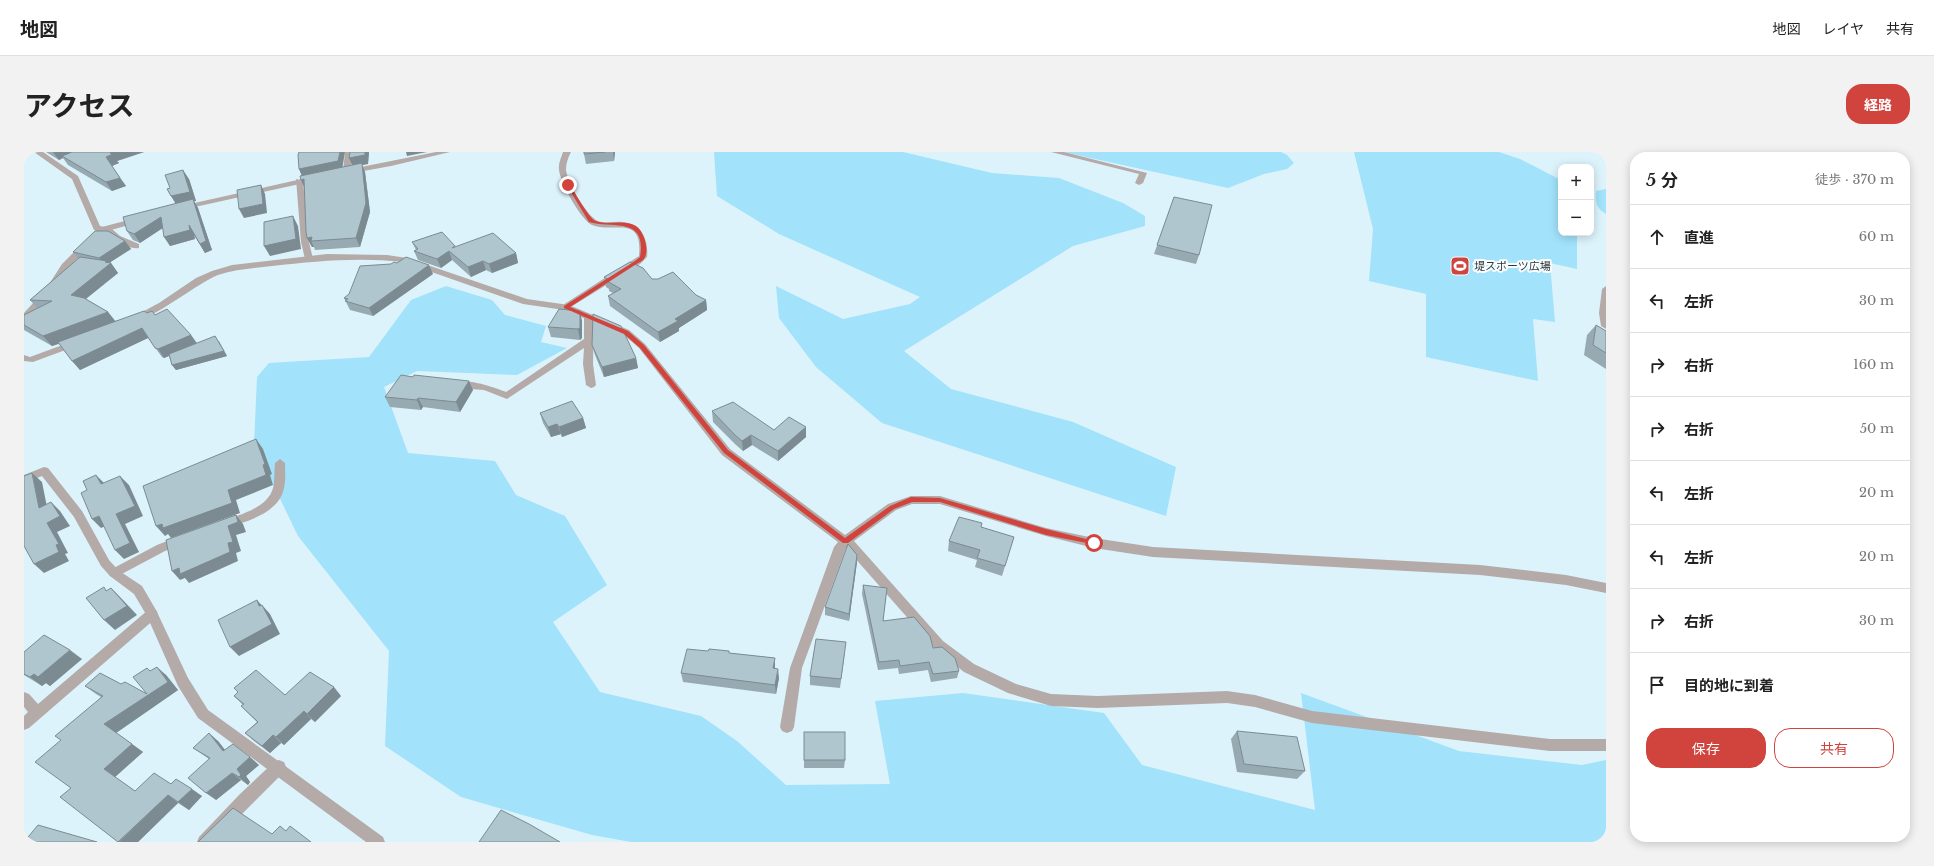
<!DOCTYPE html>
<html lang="ja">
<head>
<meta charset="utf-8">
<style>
	:root { --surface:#fff; --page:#f2f2f2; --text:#222; --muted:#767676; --line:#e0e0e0; --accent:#d1433d }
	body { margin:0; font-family:"Libre Baskerville","Noto Sans JP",serif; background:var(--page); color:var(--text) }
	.controls { position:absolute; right:12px; top:12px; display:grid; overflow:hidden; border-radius:8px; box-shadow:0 2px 10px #0003 }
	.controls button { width:36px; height:36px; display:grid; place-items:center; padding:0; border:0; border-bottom:1px solid var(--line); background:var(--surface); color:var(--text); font:20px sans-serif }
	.stop { position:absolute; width:12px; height:12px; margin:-9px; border:3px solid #d1433d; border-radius:50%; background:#fff }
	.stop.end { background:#d1433d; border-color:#fff; box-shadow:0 1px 4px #0008 }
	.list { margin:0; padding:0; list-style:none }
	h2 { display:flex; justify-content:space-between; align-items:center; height:52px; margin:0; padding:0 16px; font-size:17px }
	h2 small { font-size:13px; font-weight:400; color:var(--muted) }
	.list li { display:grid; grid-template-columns:26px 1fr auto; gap:12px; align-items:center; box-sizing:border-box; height:64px; padding:0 16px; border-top:1px solid var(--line) }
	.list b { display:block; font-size:15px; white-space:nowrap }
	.list em { font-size:13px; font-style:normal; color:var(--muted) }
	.actions { display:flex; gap:8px; padding:12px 16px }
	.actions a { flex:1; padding:9px 0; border:1px solid var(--accent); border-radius:16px; text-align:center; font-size:14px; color:var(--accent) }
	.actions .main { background:var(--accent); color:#fff }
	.icon { flex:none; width:22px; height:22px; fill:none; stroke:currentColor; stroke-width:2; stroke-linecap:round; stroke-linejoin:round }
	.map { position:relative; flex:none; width:1582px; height:690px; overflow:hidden; border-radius:16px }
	header { display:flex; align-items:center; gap:24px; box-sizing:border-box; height:56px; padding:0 20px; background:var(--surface); border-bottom:1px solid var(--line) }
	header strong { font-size:19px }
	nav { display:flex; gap:22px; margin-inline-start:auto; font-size:14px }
	.intro { display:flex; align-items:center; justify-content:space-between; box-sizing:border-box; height:96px; padding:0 24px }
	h1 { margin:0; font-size:28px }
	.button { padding:10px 18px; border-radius:16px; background:var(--accent); color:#fff; font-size:14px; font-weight:700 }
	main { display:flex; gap:24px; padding:0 24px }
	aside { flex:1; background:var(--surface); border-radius:16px; box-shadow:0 2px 10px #0003 }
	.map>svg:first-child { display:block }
	.green { fill:#a2e2fb }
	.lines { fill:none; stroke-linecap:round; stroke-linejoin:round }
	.service { fill:#b4aaa8; fill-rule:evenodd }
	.minor { fill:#b4aaa8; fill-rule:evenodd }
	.wall { fill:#97aab2 }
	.shaded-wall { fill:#7b8b91 }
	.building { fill:#b0c6cf; stroke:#7b8b91 }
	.route { fill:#d1433d }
	.labels { text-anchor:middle; stroke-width:4; stroke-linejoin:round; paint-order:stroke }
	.far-poi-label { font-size:11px; fill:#2f373b; stroke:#f8fdff; text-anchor:start }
</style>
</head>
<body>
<header>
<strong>地図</strong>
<nav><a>地図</a><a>レイヤ</a><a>共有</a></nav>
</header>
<div class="intro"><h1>アクセス</h1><a class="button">経路</a></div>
<main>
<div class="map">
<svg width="1582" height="690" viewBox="0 0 1582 690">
	<rect width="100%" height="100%" fill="#dcf3fc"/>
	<g class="green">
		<polygon points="690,0 879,0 968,21 1035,26 1099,51 1121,64 1121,74 1049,94 880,199 927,237 1049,270 1152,315 1142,364 858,271 792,215 755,166 752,134 819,167 886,152 896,145 755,82 693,44"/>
		<polygon points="1039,0 1257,0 1263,3 1270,11 1263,17 1240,22 1204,36"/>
		<polygon points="1330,0 1475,0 1496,7 1537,28 1537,81 1553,81 1553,117 1526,111 1531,170 1509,167 1514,229 1402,205 1402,142 1345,129 1349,77"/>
		<path d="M1582,37V62C1572,56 1571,50 1572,39Z"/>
		<polygon points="422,134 468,148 481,163 522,174 517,190 543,196 493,223 393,219 360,235 384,301 471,309 492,343 541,364 583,433 529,470 576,540 677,564 713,589 762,633 866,632 851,549 939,541 1080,561 1118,613 1291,658 1277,541 1435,599 1558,613 1582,608 1582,690 607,690 568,683 437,645 361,594 365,499 274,384 230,293 233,225 245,211 345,205 387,148"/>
	</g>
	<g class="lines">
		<g class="service">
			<path d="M10,0H19L54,24L76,74L88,77L96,84L115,92V96C103,98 92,87 83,81C79,79 74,79 70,78L48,27Z"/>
			<polygon points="321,0 329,0 327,17 412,0 426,0 367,14 323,22 319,20"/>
			<path d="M539,0H547C544,6 542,11 542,18C543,29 563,65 574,69C581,72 590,69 598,70C617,71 625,88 623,105L616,112L542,158L538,155L539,153L615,104C619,61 589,82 568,73C557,68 536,30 535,18C534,12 537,6 539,0Z"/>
			<polygon points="272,27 279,29 285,90 289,107 285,110 281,107 277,90"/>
			<path d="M565,162L570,165L569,212L572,233L570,235L567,236L562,233L559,212L560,196L483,247L460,238L433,236L428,233C436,223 472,236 482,240L560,187V165Z"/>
			<path d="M256,307L261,311C261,319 262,328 260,336C255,361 224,369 202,376L198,375L196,372L198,369C215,363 244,356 249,336C251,329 250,319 251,311Z"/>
			<polygon points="156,384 160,386 162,389 160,392 141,399 94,424 90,426 86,424 84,421 86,418 133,393"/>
			<polygon points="128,457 132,458 134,462 132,466 5,576 0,578 0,564 4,560 0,555 0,540 5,542 14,552 124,458"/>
			<polygon points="255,608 260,610 262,615 260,620 190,690 173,690 175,685 216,642 250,610"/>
		</g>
		<g class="minor">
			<polygon points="1027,0 1040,0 1123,21 1119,31 1115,33 1111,31 1115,22"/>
			<polygon points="291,24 294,24 294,28 157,58 153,56 157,54"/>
			<polygon points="116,65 119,65 119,69 80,80 44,116 28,141 3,168 0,169 0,161 22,137 38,112 74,76"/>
			<path d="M303,102L363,103L383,106L503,147L545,153L605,178L621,192L706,297L821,383L864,352L887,344H916L1022,376L1070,386L1129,395L1456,413L1542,423L1582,431V441L1542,433L1456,423L1129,405L1070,396L1022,384L916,352H888L872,358L830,389L919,489L950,512L992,532L1027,542L1074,544L1203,539L1231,543L1288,559L1526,587H1582V599H1526L1288,571L1231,555L1203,551L1074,556L1027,554L984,541L940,520L911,497L822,396L778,516L770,575L768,579L763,581L758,579L756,575L766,516L810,395L814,390L698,303L615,196L599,182L540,158L499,152L379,110C335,105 292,109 248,114C230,116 212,117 194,123C176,129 122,173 107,169L105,167L135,151L172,126L188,119L208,113Z"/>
			<polygon points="1582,134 1582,177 1577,174 1575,161 1578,137"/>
			<polygon points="52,188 55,189 57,191 55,193 9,210 0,209 0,203 6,205"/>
			<polygon points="20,315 24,316 58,359 85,408 94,418 118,434 132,458 164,526 184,558 359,685 361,690 342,690 174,566 154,534 123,464 110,442 86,424 77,414 50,365 18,324 0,331 0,323"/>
		</g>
	</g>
	<g class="wall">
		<polygon points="22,0 120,0 93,9 95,11 88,14 102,34 88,39 44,13 39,6 35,8"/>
		<polygon points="326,0 345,0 344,12 338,13 341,20 346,60 336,95 291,98 290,95 288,95 283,86 280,35 278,24 275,17 318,15 328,13"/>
		<polygon points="560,0 591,0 590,9 562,12 560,2"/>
		<polygon points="165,27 172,49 170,49 174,56 188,98 181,101 170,83 171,87 146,94 138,76 116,91 109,88 103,79 152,51"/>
		<polygon points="1150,45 1175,103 1172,112 1130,102"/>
		<polygon points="101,89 107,97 85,111 87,111 94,121 62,147 84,160 91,169 123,161 131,163 167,183 173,191 195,189 203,204 152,218 148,213 145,204 140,206 138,205 124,186 56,218 35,192 28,194 0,178 0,163 13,156 6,148 54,107 49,100"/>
		<polygon points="388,90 492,101 494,111 468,121 462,118 447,125 428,108 417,116 394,108 390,99 392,98"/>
		<polygon points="409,122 349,164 326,158 320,146"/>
		<polygon points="580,125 628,127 672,143 682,148 683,158 655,176 655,179 636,190 586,154 584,144 589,141 585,139 585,137 582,135"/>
		<polygon points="558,169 558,186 556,188 527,185 524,175"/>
		<polygon points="1572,173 1582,179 1582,217 1560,203 1563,183"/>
		<polygon points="568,193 612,206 614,216 580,225 571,203"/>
		<polygon points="449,238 436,260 399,255 397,258 366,255 361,245"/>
		<polygon points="688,259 750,278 782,275 782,285 754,309 728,293 719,299 712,293 689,270"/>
		<polygon points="516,261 559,266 562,276 538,285 537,282 527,285 519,271"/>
		<polygon points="957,375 990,385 978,424 951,415 953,408 924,399 925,389"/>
		<polygon points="833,410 825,469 801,463 801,455"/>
		<polygon points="839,433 862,445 859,469 909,496 935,519 933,526 907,530 904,518 875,522 874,516 854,518 838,442"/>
		<polygon points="684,499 705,499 705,501 751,506 751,517 755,526 752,542 659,530 657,521"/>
		<polygon points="821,499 816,536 786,533 786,524"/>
		<polygon points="0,500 58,507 26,534 22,531 18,534 0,523"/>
		<polygon points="123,516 127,519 142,523 154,538 92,581 119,600 91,625 111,639 147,632 178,644 165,658 154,651 114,690 94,690 47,636 37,588 77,545 72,542 61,534 97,532 123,542"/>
		<polygon points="210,536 261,543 317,544 291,570 287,567 260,593 257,591 246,601 230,589 221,581 233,570 217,554 219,553 210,544 214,540"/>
		<polygon points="1213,579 1281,619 1273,627 1213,620 1207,587"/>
		<polygon points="780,580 821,608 820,616 780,616"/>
		<polygon points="194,589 201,598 235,613 222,624 226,630 224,633 217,628 192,648 185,607 169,596"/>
	</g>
	<g class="shaded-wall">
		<polygon points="29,0 56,0 38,4 39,6 35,8"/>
		<polygon points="89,0 120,0 93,9 95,11 88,14 82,5 86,1"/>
		<polygon points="316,0 321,0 318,18 279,26 275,17"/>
		<polygon points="341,0 345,0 344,12 338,13 341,20 346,60 336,95 332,86 329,15 325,6"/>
		<polygon points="382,0 403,0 383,4"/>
		<polygon points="589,0 591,0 590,9"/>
		<polygon points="159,18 165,27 172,49 170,49 174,56 188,98 181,101 147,44"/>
		<polygon points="96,26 102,34 88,39 82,30"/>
		<polygon points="280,27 281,37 277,28"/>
		<polygon points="237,33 241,42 243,61 220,66 215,57"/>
		<polygon points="269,64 274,74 277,97 246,104 240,94"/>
		<polygon points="137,65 142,74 116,91 110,82"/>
		<polygon points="165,73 170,82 171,87 146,94 140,85"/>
		<polygon points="288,85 287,89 290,95 288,95 283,86"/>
		<polygon points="101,89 107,97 85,111 87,111 94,121 54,153 47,143 80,114 75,106"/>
		<polygon points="425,99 428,108 417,116 413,107"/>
		<polygon points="492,101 494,111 468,121 465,112"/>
		<polygon points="459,109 462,118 447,125 444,115"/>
		<polygon points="405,113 409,122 349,164 345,156"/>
		<polygon points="682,148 683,158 655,176 655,179 636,190 634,180 651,167"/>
		<polygon points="556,159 558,169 558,186 556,188 554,177"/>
		<polygon points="84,160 92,170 28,194 19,184"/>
		<polygon points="118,176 124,186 56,218 48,209"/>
		<polygon points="167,183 173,192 140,206 134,197"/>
		<polygon points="191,184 203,204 152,218 148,213"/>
		<polygon points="612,206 614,216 580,225 578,215"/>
		<polygon points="445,229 449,238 436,260 432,250"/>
		<polygon points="394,246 399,255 397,258 393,248"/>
		<polygon points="559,266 562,276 538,285 535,275"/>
		<polygon points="533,272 537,282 527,285 524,275"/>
		<polygon points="782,275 782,285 754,309 754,299"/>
		<polygon points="727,283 728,293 719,299 718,289"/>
		<polygon points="232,287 239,297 248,322 246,323 249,333 212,348 216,361 147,386 144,382 141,384 132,374 204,338"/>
		<polygon points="8,321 18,330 25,365 15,356"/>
		<polygon points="72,323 81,332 77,332"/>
		<polygon points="96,324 105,333 119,364 101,372 115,400 100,407 91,398 92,362"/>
		<polygon points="27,350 36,359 46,374 33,380 44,401 41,402 45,409 20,421 10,412 32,393 23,371"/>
		<polygon points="212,363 219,372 222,380 212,383 217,399 212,401 214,409 165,431 161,426 156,428 148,419 204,391 204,374"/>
		<polygon points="75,364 84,373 77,376 68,367"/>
		<polygon points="833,403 833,410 825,469 825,462"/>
		<polygon points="87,436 97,446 113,463 91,478 80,468"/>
		<polygon points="233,448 240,456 238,453 246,462 256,482 215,504 206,495 235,454"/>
		<polygon points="46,498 58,507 26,534 14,525"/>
		<polygon points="751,506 751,515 749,525 749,516"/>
		<polygon points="133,515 142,523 154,538 92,581 80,572 144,530"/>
		<polygon points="754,517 755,526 752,542 751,533"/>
		<polygon points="10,522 22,531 18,534 6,525"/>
		<polygon points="310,535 317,544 291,570 283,562"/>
		<polygon points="280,559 287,567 260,593 252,585"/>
		<polygon points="185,581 194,589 208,607 199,599"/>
		<polygon points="249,583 257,591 246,601 238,594"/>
		<polygon points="108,592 119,600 91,625 80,617"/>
		<polygon points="226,605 235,613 222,624 226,630 224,633 215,625 213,617"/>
		<polygon points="208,621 217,628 192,648 182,641"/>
		<polygon points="168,637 178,644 165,658 154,650"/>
		<polygon points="144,643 154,651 114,690 95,690"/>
	</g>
	<g class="building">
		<polygon points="48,0 89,0 86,1 89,2 82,5 96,26 82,30 38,4"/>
		<polygon points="275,0 316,0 314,9 275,17 274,3"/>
		<polygon points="326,0 341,0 341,3 325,6"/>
		<polygon points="560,0 581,0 560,2"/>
		<polygon points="338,11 342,51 332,86 287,89 288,85 283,86 282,80 280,27 277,28 276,24"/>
		<polygon points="159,18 166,40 147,44 143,37 146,36 141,23"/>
		<polygon points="237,33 239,52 215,57 213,38"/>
		<polygon points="1150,45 1188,53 1175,103 1133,93"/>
		<polygon points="169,47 182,89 176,92 165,73 166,78 140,85 137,65 110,82 103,79 99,65"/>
		<polygon points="269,64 272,87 240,94 240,70"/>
		<polygon points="71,79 84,79 101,89 75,106 49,100"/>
		<polygon points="418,80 431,94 428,96 469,81 492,101 465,112 459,109 444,115 425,99 413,107 390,99 394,97 388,90"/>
		<polygon points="56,105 84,109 81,110 87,111 47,143 60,146 84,160 19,184 0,173 0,163 28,149 6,148"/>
		<polygon points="382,105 405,113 345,156 321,149 324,147 320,146 325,142 336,114 367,112 370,110 373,111"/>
		<polygon points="606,110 619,116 628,127 634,127 649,120 672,143 682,148 651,167 654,169 634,180 584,144 597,137 583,129 585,128 580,125"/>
		<polygon points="143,157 167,183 134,197 131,196 118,176 48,209 34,190 120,159 123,161 128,159 131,163"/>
		<polygon points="535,157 556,159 556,176 554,177 524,175"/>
		<polygon points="569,162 597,174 612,206 578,215 568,193"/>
		<polygon points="1572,173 1582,179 1582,201 1569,193"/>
		<polygon points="191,184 200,199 148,213 145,202"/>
		<polygon points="377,223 389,225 390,223 445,229 432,250 394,246 393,248 361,245"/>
		<polygon points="548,249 559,266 535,275 533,272 524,275 516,261"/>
		<polygon points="709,250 750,278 765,265 782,275 754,299 727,283 718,289 711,283 688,259"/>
		<polygon points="232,287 241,312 239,313 242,323 204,338 208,351 139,376 138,372 132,374 119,334"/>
		<polygon points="8,321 15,356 27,350 36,364 23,371 35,392 32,393 35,400 10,412 0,394 0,324"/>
		<polygon points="72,323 77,332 96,324 111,354 92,362 106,391 91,398 75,364 68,367 57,341 63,338 59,329"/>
		<polygon points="212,363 214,370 204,374 209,390 204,391 206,400 156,422 155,416 148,419 142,388"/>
		<polygon points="935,365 958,371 957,375 990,385 981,414 953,406 956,398 925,389"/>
		<polygon points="824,392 833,403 825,462 801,455"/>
		<polygon points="839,433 863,436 859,469 890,465 906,484 909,496 918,495 931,506 935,519 909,522 905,510 876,514 875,508 855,510"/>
		<polygon points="80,435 82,439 87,436 103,454 80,468 62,446"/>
		<polygon points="233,448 235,454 238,453 248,472 206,495 194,468"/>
		<polygon points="20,483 46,498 14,525 10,522 6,525 0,522 0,500"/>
		<polygon points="792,487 822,490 817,527 786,524"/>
		<polygon points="663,497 684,499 685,497 705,499 705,501 751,506 749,516 754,517 751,533 657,521"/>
		<polygon points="133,515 144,530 80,572 108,592 80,617 111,639 130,621 147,632 152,627 168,637 154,650 144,643 94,690 36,645 47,636 11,610 37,588 31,584 79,544 61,534 76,521 97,532 101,530 123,542 109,525 123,516 126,519"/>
		<polygon points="232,518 261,543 286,520 310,535 283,562 280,559 252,585 249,583 238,594 221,581 234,570 217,554 220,552 210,544 214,540 210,536"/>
		<polygon points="1213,579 1273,585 1281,619 1220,612"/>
		<rect x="780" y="580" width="41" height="28"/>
		<polygon points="185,581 199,599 209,592 226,605 213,617 217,623 215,625 208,621 182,641 164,626 186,606 169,596"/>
		<polygon points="209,656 248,682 256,674 262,679 266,674 287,690 174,690"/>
		<polygon points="477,658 505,672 536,690 455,690"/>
		<polygon points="14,673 73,690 0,690"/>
	</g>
	<path class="route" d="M542,32H545C550,39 564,64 570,68C582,75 599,66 612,74C620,79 625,97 621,105C620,108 617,110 614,111L546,155L604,179L620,193L704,298L821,386L866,354L887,345L916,346L1022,377L1070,389L1074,391L1073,393L1022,383L916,350H888L870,357L824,391H819L700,301L616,196L600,182L540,156V154L611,109L616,105C623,64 589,77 565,70Z"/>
	<defs>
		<g id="stadium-square" transform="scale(1)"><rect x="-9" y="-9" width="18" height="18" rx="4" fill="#d1433d" stroke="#f8fdff"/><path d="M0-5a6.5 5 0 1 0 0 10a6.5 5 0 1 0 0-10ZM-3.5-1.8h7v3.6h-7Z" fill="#fff"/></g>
	</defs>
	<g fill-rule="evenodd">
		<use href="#stadium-square" x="1436" y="114"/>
	</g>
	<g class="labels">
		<g class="far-poi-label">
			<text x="1450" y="118">堤スポーツ広場</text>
		</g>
	</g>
</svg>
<div class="controls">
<button>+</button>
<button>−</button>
</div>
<div class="stop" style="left:1070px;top:391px"></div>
<div class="stop end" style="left:544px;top:33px"></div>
</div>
<aside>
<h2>5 分<small>徒歩 · 370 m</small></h2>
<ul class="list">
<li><svg class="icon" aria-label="ahead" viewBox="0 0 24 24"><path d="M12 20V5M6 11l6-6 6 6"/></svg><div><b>直進</b></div><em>60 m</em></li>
<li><svg class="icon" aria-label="left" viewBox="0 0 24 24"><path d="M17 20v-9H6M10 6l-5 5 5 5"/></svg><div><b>左折</b></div><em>30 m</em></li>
<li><svg class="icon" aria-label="right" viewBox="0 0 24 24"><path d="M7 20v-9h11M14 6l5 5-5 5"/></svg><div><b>右折</b></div><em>160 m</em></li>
<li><svg class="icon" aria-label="right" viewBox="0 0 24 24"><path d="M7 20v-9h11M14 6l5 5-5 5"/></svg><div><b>右折</b></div><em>50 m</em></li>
<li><svg class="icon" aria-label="left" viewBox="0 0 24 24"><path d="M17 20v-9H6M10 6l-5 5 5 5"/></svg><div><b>左折</b></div><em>20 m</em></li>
<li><svg class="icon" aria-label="left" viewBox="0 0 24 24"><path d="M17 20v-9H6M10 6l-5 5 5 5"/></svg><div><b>左折</b></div><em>20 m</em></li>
<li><svg class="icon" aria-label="right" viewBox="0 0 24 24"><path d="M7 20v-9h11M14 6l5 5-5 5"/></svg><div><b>右折</b></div><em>30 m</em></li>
<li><svg class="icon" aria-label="arrive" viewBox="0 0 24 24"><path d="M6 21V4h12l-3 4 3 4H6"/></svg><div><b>目的地に到着</b></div></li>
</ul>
<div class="actions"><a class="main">保存</a><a>共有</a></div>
</aside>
</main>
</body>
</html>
